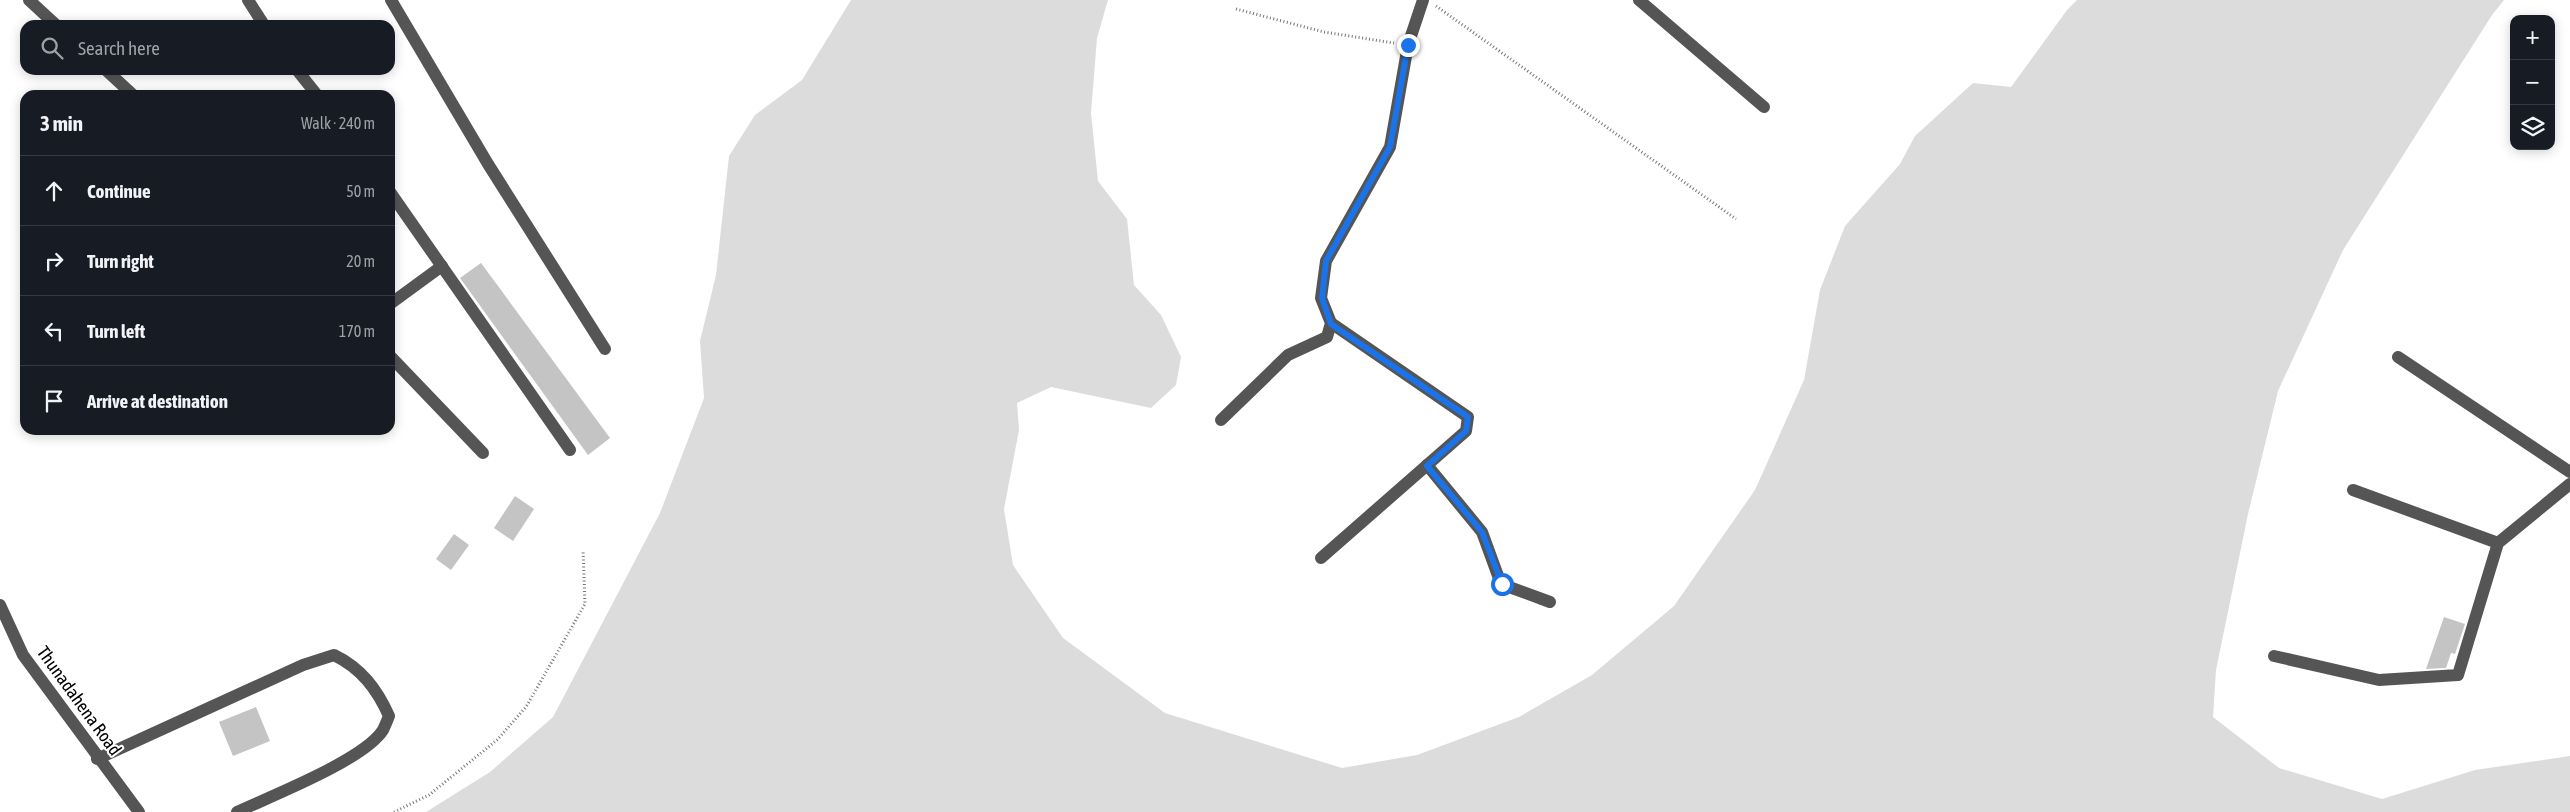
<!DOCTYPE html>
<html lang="en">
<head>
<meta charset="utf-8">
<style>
	:root { --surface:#171b24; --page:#242831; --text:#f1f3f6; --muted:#9ea1a6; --line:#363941 }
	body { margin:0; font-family:"Asap Condensed",sans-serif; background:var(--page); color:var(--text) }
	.controls { position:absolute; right:15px; top:15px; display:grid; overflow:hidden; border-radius:10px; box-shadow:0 2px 12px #0003 }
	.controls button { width:45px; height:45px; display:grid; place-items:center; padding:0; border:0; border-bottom:1px solid var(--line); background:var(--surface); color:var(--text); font:25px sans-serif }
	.stop { position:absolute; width:15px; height:15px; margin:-11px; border:4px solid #1a73e8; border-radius:50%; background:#fff }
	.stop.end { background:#1a73e8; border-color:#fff; box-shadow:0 1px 5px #0008 }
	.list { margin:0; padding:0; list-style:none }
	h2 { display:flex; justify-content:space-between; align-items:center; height:65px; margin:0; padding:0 20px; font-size:21px }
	h2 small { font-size:16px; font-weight:400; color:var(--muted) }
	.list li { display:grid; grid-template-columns:32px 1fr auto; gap:15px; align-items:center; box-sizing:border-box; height:70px; padding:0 20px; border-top:1px solid var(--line) }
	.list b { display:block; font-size:19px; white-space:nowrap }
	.list em { font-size:16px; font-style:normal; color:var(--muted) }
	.icon { flex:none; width:28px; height:28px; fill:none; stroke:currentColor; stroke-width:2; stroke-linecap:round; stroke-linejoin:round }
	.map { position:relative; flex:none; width:2570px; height:812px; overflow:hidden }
	.search { position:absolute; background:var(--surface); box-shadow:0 2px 12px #0003; left:20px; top:20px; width:375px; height:55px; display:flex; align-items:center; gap:12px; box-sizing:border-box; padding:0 18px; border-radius:15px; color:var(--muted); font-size:19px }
	.panel { position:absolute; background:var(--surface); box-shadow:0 2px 12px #0003; left:20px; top:90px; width:375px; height:345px; border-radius:15px }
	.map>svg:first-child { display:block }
	.green { fill:#dcdcdc }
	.building { fill:#c4c4c4 }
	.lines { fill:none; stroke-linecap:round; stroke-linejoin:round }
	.path { stroke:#777; stroke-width:3; stroke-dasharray:1 2.5; stroke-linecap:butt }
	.minor { stroke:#555; stroke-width:12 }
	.route { stroke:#1a73e8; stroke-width:6 }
	.labels { text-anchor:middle; stroke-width:4; stroke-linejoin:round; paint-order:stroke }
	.street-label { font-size:18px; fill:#000; stroke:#fff }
</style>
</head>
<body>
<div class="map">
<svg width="2570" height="812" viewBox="0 0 2570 812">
	<rect width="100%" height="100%" fill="#fff"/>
	<polygon class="green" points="851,0 1108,0 1097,38 1091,113 1098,181 1127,219 1134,285 1161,315 1181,357 1176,385 1151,408 1051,387 1017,403 1019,430 1004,509 1013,565 1063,638 1165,713 1342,768 1417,755 1519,717 1592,675 1674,606 1755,490 1804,380 1820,290 1845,226 1900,164 1915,136 1973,83 2011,87 2067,10 2077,0 2504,0 2492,15 2343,250 2278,391 2248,514 2216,670 2213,717 2279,768 2382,799 2475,770 2570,756 2570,812 426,812 490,772 553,717 660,513 704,398 700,341 716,275 729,156 755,115 802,80"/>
	<g class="building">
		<polygon points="481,263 610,438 588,455 460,278"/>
		<polygon points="515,496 534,509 513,541 494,528"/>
		<polygon points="454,534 469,545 451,570 436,559"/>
		<polygon points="2444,617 2465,624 2455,654 2451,653 2446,668 2426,669"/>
		<polygon points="256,707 270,741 233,756 219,722"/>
	</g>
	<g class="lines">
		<g class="path">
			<polyline points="1436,6 1736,219"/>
			<polyline points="1236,9 1324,32 1394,43"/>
			<polyline points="394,812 429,795 497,740 526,707 585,604 583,550"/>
		</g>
		<g class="minor">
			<polyline points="29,0 56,25"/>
			<polyline points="248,0 264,25"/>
			<polyline points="391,0 488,164 605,349"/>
			<polyline points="1639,0 1764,107"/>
			<polyline points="106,70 133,95"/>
			<polyline points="297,70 317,95"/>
			<polyline points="390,192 570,450"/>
			<polyline points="390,304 442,266"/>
			<polyline points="390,356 483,453"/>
			<polyline points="2398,357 2570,472"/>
			<polyline points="1221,420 1288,355 1327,337 1331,323 1321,298 1326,261 1390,147 1408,45 1423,0"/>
			<polyline points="1427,465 1482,532 1501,584 1550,602"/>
			<polyline points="2353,490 2498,543"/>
			<polyline points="1321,558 1466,431 1468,417 1331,323"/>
			<polyline points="0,605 23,655 139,812"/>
			<polyline points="2274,656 2379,680 2458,675 2498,543 2570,484"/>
			<path d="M97,759L303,665L334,655C361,668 377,689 389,716C387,721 385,726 383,730C364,760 271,796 237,812"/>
		</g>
	</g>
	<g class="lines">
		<polyline class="route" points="1408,45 1390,147 1326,261 1322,298 1331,324 1468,417 1466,431 1427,466 1482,532 1502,584"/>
	</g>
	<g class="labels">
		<g class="street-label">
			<text transform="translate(79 701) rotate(54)" y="6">Thunadahena Road</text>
		</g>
	</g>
</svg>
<div class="controls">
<button>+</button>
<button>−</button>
<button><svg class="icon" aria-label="layers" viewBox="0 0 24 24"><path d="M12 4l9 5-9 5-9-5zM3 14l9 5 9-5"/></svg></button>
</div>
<div class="stop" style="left:1502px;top:584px"></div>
<div class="stop end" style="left:1408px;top:45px"></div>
<div class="search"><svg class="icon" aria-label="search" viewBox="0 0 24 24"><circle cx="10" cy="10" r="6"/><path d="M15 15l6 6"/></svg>Search here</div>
<section class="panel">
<h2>3 min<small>Walk · 240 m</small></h2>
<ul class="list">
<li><svg class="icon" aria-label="ahead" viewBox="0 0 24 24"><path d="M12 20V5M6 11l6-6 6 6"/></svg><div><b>Continue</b></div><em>50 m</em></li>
<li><svg class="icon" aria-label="right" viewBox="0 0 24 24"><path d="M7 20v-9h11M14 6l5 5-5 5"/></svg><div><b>Turn right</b></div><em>20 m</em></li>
<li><svg class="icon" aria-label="left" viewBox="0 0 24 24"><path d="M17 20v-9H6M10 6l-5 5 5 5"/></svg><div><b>Turn left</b></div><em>170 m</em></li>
<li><svg class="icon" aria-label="arrive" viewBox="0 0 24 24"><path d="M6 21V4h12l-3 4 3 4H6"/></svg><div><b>Arrive at destination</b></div></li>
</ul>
</section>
</div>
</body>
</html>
